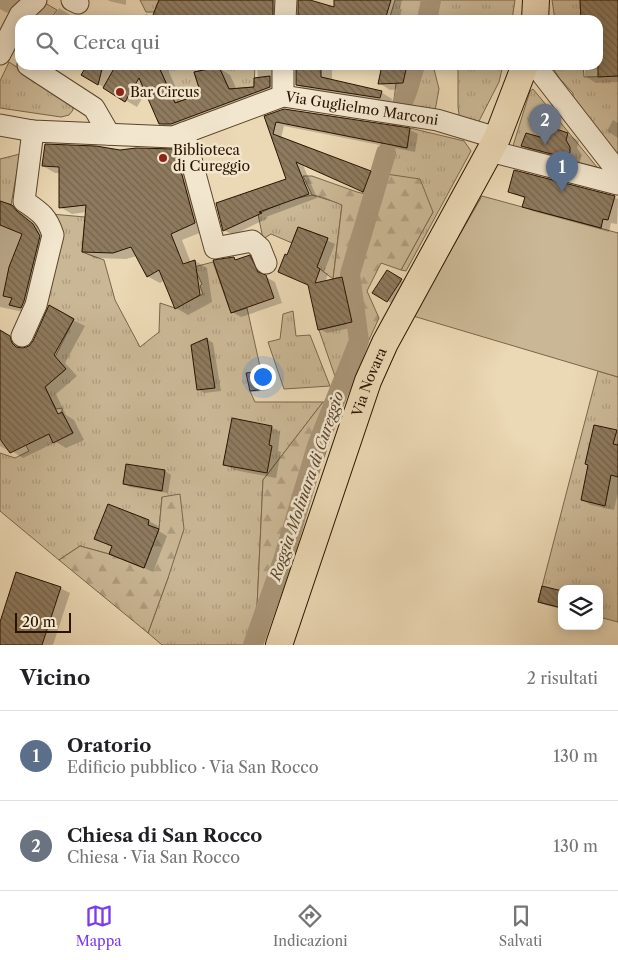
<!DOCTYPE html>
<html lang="it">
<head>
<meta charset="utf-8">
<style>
	:root { --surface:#fff; --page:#f6f6f6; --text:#202124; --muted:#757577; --line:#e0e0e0; --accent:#7c3aed }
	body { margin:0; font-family:"Libre Caslon Text",serif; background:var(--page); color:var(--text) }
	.controls { position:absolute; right:15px; bottom:15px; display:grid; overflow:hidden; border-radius:10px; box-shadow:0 2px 12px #0003 }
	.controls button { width:45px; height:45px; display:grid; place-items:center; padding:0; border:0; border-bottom:1px solid var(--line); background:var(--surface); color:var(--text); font:25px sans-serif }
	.scale { position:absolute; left:15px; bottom:12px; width:56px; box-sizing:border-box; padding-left:5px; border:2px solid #291400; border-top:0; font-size:14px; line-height:18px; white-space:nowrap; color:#291400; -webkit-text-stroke:4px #f2e6ce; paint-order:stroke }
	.you { position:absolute; left:262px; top:376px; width:18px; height:18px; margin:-12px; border:4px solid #fff; border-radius:50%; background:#1a73e8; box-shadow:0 0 0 8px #1a73e833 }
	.badge { display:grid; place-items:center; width:32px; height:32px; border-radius:50%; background:var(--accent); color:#fff; font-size:16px; font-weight:700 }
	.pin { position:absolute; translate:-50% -41px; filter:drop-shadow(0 1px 2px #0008) }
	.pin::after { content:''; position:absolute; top:26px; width:18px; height:15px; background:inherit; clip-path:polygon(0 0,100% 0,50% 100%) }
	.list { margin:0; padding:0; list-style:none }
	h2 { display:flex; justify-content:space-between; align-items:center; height:65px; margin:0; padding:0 20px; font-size:21px }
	h2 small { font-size:16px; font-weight:400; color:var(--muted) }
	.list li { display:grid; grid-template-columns:32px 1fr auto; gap:15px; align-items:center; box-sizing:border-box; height:90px; padding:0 20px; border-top:1px solid var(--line) }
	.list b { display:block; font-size:19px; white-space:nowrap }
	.list p { margin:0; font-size:16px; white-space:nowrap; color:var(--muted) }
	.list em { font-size:16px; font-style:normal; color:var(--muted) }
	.icon { flex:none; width:28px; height:28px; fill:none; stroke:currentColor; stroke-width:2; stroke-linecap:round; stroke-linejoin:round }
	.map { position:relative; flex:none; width:618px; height:645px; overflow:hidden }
	.search { position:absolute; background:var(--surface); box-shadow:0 2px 12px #0003; left:15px; right:15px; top:15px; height:55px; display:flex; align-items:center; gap:12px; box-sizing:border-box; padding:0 18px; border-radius:15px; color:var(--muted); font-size:19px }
	.sheet { height:245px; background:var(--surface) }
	nav { display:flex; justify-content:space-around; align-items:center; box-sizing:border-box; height:70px; border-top:1px solid var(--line); background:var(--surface); font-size:14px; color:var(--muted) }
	nav a { display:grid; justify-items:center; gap:2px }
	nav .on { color:var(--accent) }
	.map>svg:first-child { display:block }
	.grass { fill:url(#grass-tufts); stroke:#7a664a }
	.forest { fill:url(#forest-firs); stroke:#7a664a }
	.park { fill:#cab795; stroke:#7a664a }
	.shadow { fill:#0003 }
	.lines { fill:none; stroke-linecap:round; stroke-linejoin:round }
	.canal { stroke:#a99577; stroke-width:20 }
	.building { fill:url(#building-back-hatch); stroke:#291400 }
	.minor-casing { stroke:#5a452d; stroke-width:23 }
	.major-casing { stroke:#291400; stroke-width:28 }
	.minor { stroke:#f2e6ce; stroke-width:21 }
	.major { stroke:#ebd8b4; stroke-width:26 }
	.poi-dot { fill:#8f2418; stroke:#f2e6ce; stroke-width:2 }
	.labels { text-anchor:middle; stroke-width:5; stroke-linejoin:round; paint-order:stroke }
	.poi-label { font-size:14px; fill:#291400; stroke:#f2e6ce; text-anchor:start }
	.street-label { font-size:14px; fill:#291400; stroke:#f2e6ce }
	.water-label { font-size:15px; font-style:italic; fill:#5c4830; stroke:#f2e6ce }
</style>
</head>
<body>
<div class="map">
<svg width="618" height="645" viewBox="0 0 618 645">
	<defs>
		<pattern id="grass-tufts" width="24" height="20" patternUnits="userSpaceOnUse" patternTransform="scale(1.25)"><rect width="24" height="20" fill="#cab795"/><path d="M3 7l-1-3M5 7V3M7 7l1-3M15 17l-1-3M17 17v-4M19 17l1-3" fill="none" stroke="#ae9c7f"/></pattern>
		<pattern id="forest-firs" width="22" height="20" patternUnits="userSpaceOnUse" patternTransform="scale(1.25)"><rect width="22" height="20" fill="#cab795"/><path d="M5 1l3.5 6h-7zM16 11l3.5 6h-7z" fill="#ae9c7f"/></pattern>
		<pattern id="building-back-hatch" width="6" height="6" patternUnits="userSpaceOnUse" patternTransform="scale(1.25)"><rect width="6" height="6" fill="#8e7a5e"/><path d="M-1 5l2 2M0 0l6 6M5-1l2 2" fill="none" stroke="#74634b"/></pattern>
	</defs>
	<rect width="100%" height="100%" fill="#ebd8b4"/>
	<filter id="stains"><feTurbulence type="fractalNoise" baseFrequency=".004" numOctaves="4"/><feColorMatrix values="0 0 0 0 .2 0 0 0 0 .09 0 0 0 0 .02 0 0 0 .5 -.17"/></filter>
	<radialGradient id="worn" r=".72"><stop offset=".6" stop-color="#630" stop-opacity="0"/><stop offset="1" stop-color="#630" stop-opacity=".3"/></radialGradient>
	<g class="grass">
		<polygon points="140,0 159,0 154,12 146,12"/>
		<polygon points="395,0 515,0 512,20 389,20"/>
		<polygon points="552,0 580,0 581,20 555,20"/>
		<polygon points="45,3 57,10 50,20 29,20"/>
		<polygon points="9,62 73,104 73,110 69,115 61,117 0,108 0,81"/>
		<polygon points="158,65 255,65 254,87 229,89 219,67 194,72 201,94 175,103"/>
		<polygon points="407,65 433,65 439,89 434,116 393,108 396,83 403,82"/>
		<polygon points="458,65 503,65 499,82 477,125 460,121 458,107"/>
		<polygon points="551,65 583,65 584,77 618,76 618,164 573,105 573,93 560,79"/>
		<polygon points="533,89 601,172 512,149 530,91"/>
		<polygon points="410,128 464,141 471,151 406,271 401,270 433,212 362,194 371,176 382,143 407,148"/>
		<polygon points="20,154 11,205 0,201 0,159"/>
		<polygon points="312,195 342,204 333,279 320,269 311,265 320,259 328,238 298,227 292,243 271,234 263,239 258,214 288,200"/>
		<polygon points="51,214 85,217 82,252 104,260 115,300 140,347 159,332 160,303 175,308 203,294 200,286 202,284 194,267 213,262 231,313 247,308 265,389 250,391 255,402 323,402 263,480 256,628 249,645 162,645 148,633 168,578 162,497 159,529 144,568 109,554 80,546 59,560 0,511 0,453 15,458 29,451 19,433 73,433 62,412 62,408 56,409 45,387 66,369 55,357 74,319 56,309 51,319 32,311"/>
		<polygon points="293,311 296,336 310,335 330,386 284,389 268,342 280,339 283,314"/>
		<polygon points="352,322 352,344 338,385 319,330"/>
		<polygon points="598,371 618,377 618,622 599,617 599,589 562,589 562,608 538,602"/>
	</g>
	<g class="forest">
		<polygon points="386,174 420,179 433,212 401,270 381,263 367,291 379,318 347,388 338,385 352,344 352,322 342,277 333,279 342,205 322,197 312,195 303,176 312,176 357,192 375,196"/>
		<polygon points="343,401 261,645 249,645 256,628 263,480 323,402"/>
		<polygon points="180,494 184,529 168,578 148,633 59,560 80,546 109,554 144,568 159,529 162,497"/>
	</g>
	<polygon class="park" points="482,196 618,233 618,377 413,316"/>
	<g class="shadow">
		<polygon points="0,0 27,0 7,13 0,9"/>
		<polygon points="108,0 126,0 126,5 109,1"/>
		<polygon points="160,0 282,0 284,20 142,20 146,14 153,18"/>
		<polygon points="299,0 335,9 335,0 402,0 400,9 402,9 399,20 299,20"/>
		<polygon points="581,0 618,0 618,82 596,83 585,76 585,65 598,65 598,20 582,20"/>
		<polygon points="59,8 70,15 79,20 52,20"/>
		<polygon points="89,65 166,65 182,102 203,95 219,68 230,75 237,90 255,88 258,79 257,65 285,65 282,94 171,130 160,123 146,92 137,107 83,75"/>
		<polygon points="297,65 332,65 332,81 381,92 392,99 391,104 308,91 297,85"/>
		<polygon points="383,65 420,65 414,88 390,90 379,83"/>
		<polygon points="266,117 410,130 418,134 415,152 284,126 281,138 371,172 379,177 372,196 303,165 317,198 266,217 268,218 233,235 224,230 288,180"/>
		<polygon points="613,120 618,123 618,138 607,131"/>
		<polygon points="567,134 579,141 577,148 582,155 579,164 535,153 523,146"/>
		<polygon points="175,150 187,157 207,230 182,240 191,263 195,261 207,268 212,302 188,315 176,308 165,280 160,283 147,276 137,256 126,259 95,258 83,252 87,212 72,214 60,207 60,173 55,173 43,166 120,151"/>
		<polygon points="510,192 614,197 618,199 617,224 611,223 609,232 532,211 523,206 526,199"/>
		<polygon points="0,203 12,206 24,213 29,219 45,232 33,314 0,307"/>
		<polygon points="299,228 335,244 324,272 328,274 325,282 342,278 350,282 360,326 327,333 320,329 309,285 279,272 288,257"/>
		<polygon points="249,257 259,262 266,277 275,282 282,303 241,317 232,312 234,258 237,261"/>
		<polygon points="387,272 407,284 394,305 374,292"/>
		<polygon points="73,320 85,326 65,363 77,376 56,394 66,415 74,420 84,440 66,448 56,442 23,458 9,449 7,450 0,446 0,330 21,344 23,350"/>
		<polygon points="207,339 213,343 221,391 204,393 198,389"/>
		<polygon points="262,372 265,374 268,390 254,392 251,391"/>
		<polygon points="271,427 280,432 278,451 281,452 276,478 234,470 224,464"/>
		<polygon points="616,431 618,432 618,492 614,510 591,505 582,500"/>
		<polygon points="127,465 165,471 171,475 168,493 130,487 124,484"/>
		<polygon points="109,505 149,521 158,526 157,530 167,536 153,572 111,554 113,547 96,538"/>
		<polygon points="60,588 70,593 53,645 0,645 0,626"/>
		<polygon points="562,592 562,609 545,605 539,601"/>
	</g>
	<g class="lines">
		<g class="canal">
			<polyline points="427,20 431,0"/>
			<polyline points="397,117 408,89 415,65"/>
			<polyline points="253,645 283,560 317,446 359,341 350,274 386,153"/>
		</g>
	</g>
	<g class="building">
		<polygon points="159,0 273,0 273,20 151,20"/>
		<polygon points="298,0 310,0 334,7 334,0 391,0 385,20 298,20"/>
		<polygon points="580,0 618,0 618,76 598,77 598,20 581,20"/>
		<polygon points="87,65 103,65 98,85 81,75"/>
		<polygon points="116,65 158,65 175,103 201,94 194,72 219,67 229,89 254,87 254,78 270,76 270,87 171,124 159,124 139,78 125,102 103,88"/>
		<polygon points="296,65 321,65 321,77 382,91 380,98 296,85"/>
		<polygon points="382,65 407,65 403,83 378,84"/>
		<polygon points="284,109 410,128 407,148 276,122 273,134 371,171 363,192 296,162 309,194 259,212 262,213 223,231 216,203 286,179 264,116"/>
		<polygon points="550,127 568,133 566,140 570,147 570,152 567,158 521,146 526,133 547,139"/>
		<polygon points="45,144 96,146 120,150 136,148 175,149 195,223 171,234 183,264 195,260 200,295 175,309 159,270 147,277 131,247 113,253 82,252 86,205 59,208 59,167 42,166"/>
		<polygon points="514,170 615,196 608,220 603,219 601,228 522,207 525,197 508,192"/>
		<polygon points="0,201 12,205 17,211 33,224 40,236 24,301 21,308 9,305 12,298 3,296 9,267 22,234 0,225"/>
		<polygon points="298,227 328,238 317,267 320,269 315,283 342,277 352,322 318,330 308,285 278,272 285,254 287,255"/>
		<polygon points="250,255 258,272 266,275 274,298 231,313 213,260 234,257 235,260"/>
		<polygon points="387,270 402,279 387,302 372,293"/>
		<polygon points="49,305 74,319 54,355 66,369 45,387 58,414 62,412 73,433 53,443 49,434 10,453 0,439 0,330 10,336 12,343 16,347 23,348 29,346 33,341"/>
		<polygon points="207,338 215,388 197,390 191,345"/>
		<polygon points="262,371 265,389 250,391 246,373"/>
		<polygon points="232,418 272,426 269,445 272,446 267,473 223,465"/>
		<polygon points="594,425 617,430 613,444 618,445 618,477 611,475 605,506 581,500 588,465 585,464"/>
		<polygon points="126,464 165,470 162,491 123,484"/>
		<polygon points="108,504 149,520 148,525 159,529 144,568 109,554 112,546 94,539"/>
		<polygon points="16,572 61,587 42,645 0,645 0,622"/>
		<polygon points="542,586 562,591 562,608 538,602"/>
	</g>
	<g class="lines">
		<g class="minor-casing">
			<g id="minor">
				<polyline points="72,0 78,3"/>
				<polyline points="285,20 286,0"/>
				<polyline points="0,54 20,15 36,0"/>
				<polyline points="28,65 94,108 109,134"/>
				<polyline points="535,65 618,172"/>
				<polyline points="283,96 283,65"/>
				<path id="s1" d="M0,125L33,131L173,137L283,96L437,120L497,138"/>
				<polyline points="184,133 215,248 252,241 260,248 266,263"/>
				<polyline points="490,151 618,184"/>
				<path d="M22,336L36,305L53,235C47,216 40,212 24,201L33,131"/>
			</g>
		</g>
		<g class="major-casing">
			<g id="major">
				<polyline points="535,20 536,0"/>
				<path id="s2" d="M279,645L368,381L385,343L497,138L525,65"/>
			</g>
		</g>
		<use href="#minor" class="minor"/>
		<use href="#major" class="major"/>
	</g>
	<g class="poi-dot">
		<circle cx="120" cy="92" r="5"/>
		<circle cx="163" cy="158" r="5"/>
	</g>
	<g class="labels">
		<g class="poi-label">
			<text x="130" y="97">Bar Circus</text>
			<text x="173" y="155">Biblioteca<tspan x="173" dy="16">di Cureggio</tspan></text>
		</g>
		<g class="street-label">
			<text dy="5" stroke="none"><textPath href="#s1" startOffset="371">Via Guglielmo Marconi</textPath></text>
			<text dy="5" stroke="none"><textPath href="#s2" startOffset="278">Via Novara</textPath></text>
		</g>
		<g class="water-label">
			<text transform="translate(307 486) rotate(-71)" y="5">Roggia Molinara di Cureggio</text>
		</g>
	</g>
	<rect width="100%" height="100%" filter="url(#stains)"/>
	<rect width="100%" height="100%" fill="url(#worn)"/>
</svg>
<div class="controls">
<button><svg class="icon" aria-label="layers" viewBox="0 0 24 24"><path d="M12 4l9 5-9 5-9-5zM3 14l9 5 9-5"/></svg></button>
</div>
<div class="scale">20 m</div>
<div class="you"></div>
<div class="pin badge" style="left:562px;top:192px;background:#5c6f8a">1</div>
<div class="pin badge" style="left:545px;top:145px;background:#6b7280">2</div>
<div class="search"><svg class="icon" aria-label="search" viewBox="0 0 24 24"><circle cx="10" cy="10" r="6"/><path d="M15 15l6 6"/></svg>Cerca qui</div>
</div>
<section class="sheet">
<h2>Vicino<small>2 risultati</small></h2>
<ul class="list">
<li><span class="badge" style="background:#5c6f8a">1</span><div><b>Oratorio</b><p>Edificio pubblico · Via San Rocco</p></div><em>130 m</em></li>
<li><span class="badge" style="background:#6b7280">2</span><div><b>Chiesa di San Rocco</b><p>Chiesa · Via San Rocco</p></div><em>130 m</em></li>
</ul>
</section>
<nav>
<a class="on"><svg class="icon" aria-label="map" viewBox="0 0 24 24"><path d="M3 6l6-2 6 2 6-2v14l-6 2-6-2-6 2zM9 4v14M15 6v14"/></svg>Mappa</a>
<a><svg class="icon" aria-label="directions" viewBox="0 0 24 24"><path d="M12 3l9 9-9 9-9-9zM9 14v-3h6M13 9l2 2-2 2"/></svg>Indicazioni</a>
<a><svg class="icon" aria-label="saved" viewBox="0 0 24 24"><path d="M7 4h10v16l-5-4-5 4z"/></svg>Salvati</a>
</nav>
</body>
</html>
